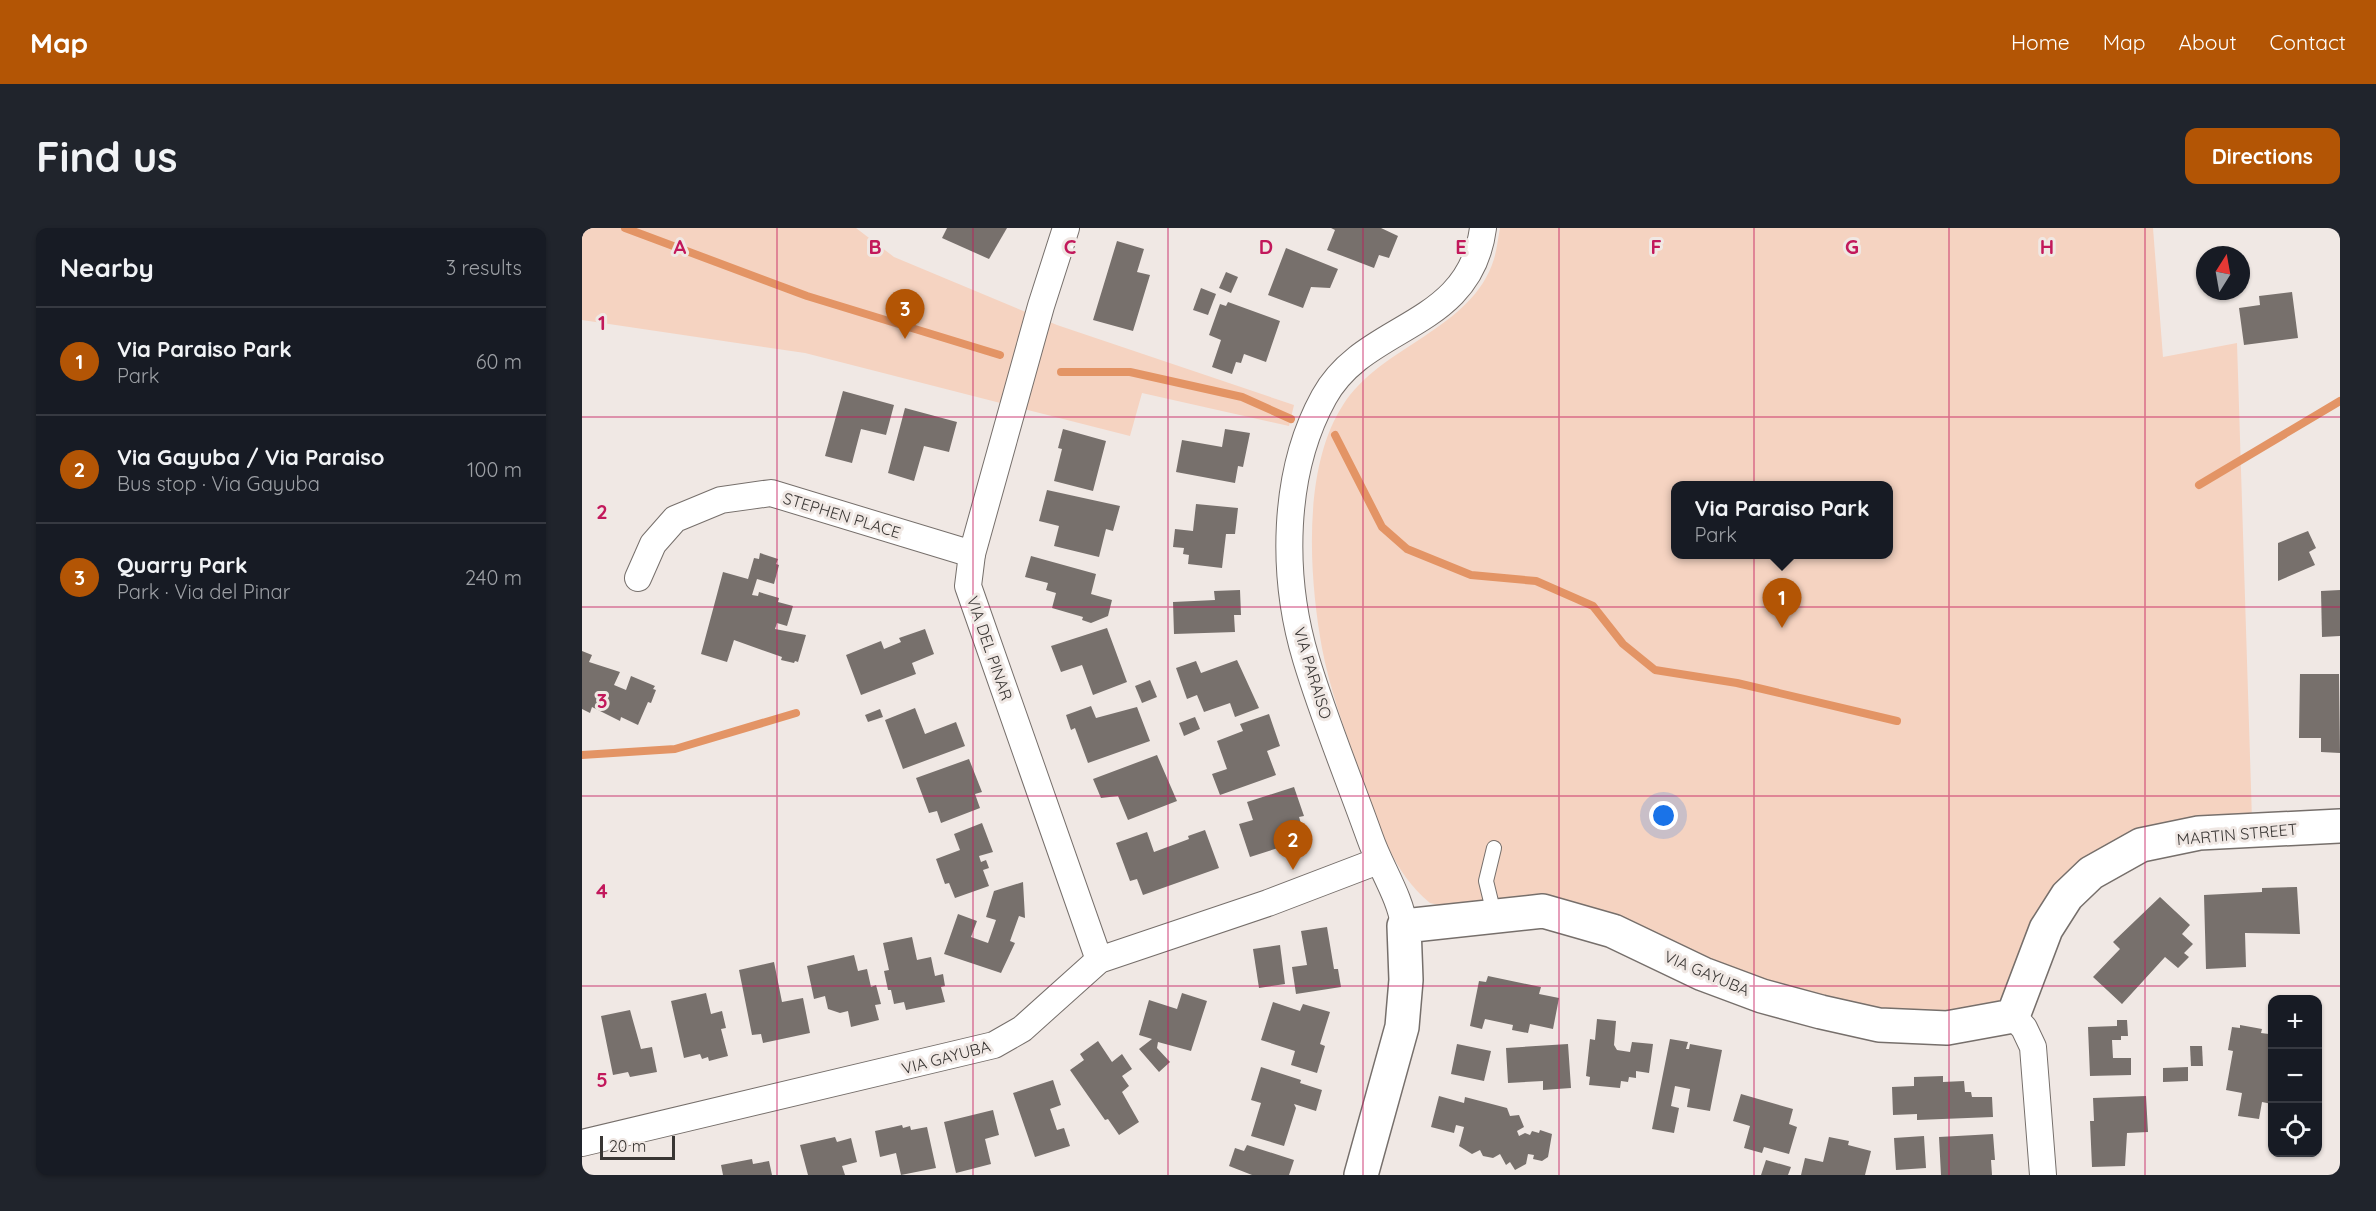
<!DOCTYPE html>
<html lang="en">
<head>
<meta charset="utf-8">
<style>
	:root { --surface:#171b24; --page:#20242c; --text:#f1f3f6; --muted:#9ea1a6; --line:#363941; --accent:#b35505 }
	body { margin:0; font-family:Quicksand,sans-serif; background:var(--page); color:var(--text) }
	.controls { position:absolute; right:18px; bottom:18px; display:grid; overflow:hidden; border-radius:12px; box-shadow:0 2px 4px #0004 }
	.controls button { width:54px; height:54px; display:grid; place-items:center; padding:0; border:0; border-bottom:2px solid var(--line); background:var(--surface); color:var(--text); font:30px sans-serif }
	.compass { position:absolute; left:1614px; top:18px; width:54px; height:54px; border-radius:50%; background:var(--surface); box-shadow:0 2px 4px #0004; rotate:11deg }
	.scale { position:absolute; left:18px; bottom:15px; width:75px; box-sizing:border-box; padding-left:6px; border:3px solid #393634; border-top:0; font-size:16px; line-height:21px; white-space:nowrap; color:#393634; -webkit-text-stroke:4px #f0e8e4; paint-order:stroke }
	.you { position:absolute; left:1082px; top:588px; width:21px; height:21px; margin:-15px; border:4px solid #fff; border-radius:50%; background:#1a73e8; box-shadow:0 0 0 9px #1a73e833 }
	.badge { display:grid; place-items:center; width:39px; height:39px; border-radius:50%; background:var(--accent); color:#fff; font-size:20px; font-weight:700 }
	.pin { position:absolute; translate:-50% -50px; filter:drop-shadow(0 2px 3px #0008) }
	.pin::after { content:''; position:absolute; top:32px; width:21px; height:18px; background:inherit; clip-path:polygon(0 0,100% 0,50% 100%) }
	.popup { position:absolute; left:1089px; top:253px; width:222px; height:78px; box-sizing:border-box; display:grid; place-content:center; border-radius:12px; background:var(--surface); filter:drop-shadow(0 2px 4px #0005); font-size:20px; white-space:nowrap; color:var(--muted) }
	.popup b { font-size:22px; color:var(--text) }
	.popup::after { content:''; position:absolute; left:50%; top:100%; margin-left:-12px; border:12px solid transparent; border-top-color:var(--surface) }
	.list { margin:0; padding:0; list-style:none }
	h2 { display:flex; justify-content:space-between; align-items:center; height:78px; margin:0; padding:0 24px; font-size:26px }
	h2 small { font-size:20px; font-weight:400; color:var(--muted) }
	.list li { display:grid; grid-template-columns:39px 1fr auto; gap:18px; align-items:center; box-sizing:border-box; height:108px; padding:0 24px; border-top:2px solid var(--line) }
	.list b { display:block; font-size:22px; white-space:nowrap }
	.list p { margin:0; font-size:20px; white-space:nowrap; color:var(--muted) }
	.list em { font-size:20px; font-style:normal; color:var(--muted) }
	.icon { flex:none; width:33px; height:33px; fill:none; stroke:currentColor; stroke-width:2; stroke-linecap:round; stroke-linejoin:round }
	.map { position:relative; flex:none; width:1758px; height:947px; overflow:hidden; border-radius:12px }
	header { display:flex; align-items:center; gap:36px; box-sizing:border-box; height:84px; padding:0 30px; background:var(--accent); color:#fff }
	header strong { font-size:28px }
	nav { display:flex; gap:33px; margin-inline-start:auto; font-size:21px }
	.intro { display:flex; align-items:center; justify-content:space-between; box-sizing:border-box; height:144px; padding:0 36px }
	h1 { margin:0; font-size:42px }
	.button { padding:15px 27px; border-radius:12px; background:var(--accent); color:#fff; font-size:21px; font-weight:700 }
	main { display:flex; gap:36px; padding:0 36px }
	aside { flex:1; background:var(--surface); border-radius:12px; box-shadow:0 2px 4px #0004 }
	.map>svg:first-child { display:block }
	.green { fill:#f5d3c1; fill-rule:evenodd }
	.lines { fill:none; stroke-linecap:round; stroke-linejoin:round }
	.stream { stroke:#e39465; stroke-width:8 }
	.building { fill:#77706c }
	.service-casing { stroke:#766f6b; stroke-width:16 }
	.minor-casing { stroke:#766f6b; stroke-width:28 }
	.tertiary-casing { stroke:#766f6b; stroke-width:36 }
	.service { stroke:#fff; stroke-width:14 }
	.minor { stroke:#fff; stroke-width:26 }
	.tertiary { stroke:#fff; stroke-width:33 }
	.grid { fill:none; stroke:#c2185b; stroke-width:1.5; stroke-opacity:0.55 }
	.labels { text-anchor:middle; stroke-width:6; stroke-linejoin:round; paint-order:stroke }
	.street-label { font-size:16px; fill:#393634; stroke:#f0e8e4 }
	.grid-label { font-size:20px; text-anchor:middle; font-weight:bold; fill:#c2185b; stroke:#f0e8e4; stroke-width:6; stroke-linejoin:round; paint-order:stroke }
</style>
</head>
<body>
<header>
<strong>Map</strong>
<nav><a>Home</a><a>Map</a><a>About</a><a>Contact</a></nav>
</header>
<div class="intro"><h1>Find us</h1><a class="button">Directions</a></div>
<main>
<aside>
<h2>Nearby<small>3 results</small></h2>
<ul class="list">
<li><span class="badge">1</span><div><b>Via Paraiso Park</b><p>Park</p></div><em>60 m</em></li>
<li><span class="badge">2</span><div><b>Via Gayuba / Via Paraiso</b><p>Bus stop · Via Gayuba</p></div><em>100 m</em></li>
<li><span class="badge">3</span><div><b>Quarry Park</b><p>Park · Via del Pinar</p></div><em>240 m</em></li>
</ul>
</aside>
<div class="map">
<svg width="1758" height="947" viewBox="0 0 1758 947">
	<rect width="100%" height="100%" fill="#f0e8e4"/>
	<g class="green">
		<polygon points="0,0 274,0 312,29 475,97 712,177 707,198 560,165 548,208 223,125 0,92"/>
		<path d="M918,0H1571L1581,129L1655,115L1670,592L1574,602L1525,616L1497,636L1423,766L1416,774L1382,786L1285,783L1113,732L848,675C810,643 800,604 783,558C767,514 749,467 740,420C727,349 720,240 761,177C799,117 890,102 912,31C915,21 916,10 918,0ZM1094,258H1306V326H1094Z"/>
	</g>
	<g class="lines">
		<g class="stream">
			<polyline points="43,0 225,68 418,127"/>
			<polyline points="479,144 548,144 660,169 709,191"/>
			<polyline points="753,207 800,299 825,321 889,347 954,353 1011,378 1041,416 1073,442 1155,455 1315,493"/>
			<polyline points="1617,257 1758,173"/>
			<polyline points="0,527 93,521 214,485"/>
		</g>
	</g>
	<g class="building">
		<polygon points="365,0 425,0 407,31 360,10"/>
		<polygon points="749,0 799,0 816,8 807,30 797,27 792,40 745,22 753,2"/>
		<polygon points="535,13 562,21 555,44 568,47 551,103 511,92"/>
		<polygon points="704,20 756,41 748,60 729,59 721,80 686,67"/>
		<polygon points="644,44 656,49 649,65 637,60"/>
		<polygon points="619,60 634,66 626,87 611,82"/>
		<polygon points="1710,64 1716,110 1662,117 1657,80 1678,77 1677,68"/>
		<polygon points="646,74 698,93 684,134 662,126 659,135 654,134 650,146 630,139 639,112 627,107 638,76 644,78"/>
		<polygon points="261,163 312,177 304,207 279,201 270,235 243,228"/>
		<polygon points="323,180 375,194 367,224 342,218 332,253 306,245"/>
		<polygon points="481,201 524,213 511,263 472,253 480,221 476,220"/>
		<polygon points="643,201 668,205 661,239 656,238 653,255 594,244 600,212 640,219"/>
		<polygon points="465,262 538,278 531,303 524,301 517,329 472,318 477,298 457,293"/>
		<polygon points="614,276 656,280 653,306 644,306 640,340 606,336 607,327 601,326 602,320 591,319 593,301 611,303"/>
		<polygon points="1726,303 1734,320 1727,324 1733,337 1696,353 1696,315"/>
		<polygon points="178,325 196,331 194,336 197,337 192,356 175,351 170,367 176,368 177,364 197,370 196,374 211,378 205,398 195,395 193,401 224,407 216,434 213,433 212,435 199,432 200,429 152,412 145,434 119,426 141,344 166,351 172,330 177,331"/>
		<polygon points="449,328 514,346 509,366 530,372 526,388 509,395 500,392 501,389 470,380 474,365 464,362 466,355 443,349"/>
		<polygon points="658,362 659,387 652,387 653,404 592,406 591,374 633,372 632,363"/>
		<polygon points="1758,362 1758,408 1740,409 1739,363"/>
		<polygon points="525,400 545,454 511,467 500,437 479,444 469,418"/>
		<polygon points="343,401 352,426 330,435 334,446 279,467 264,427 299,413 302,421 319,414 317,410"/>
		<polygon points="0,423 10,427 7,434 38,444 32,457 44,462 49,448 73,458 71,461 74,462 69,475 66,474 56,497 39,489 38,493 10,479 8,485 0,481"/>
		<polygon points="655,432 677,480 653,489 648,475 622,484 615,467 605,471 594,440 614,433 619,445"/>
		<polygon points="1718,446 1757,446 1758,525 1739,524 1739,510 1717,510"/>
		<polygon points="568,452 575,469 560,475 553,458"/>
		<polygon points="509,478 514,490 555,479 568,513 506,535 493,500 489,502 484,487"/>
		<polygon points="333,480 343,506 374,494 383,518 321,541 303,492"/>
		<polygon points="298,481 301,489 286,494 283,487"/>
		<polygon points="687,486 698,518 685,523 694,547 638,567 630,546 645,541 635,513 661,503 658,496"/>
		<polygon points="613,489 618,501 602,508 597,495"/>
		<polygon points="575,527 595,573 546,592 536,568 519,570 511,551"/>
		<polygon points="387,531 400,564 393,566 398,580 359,595 355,583 347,585 334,550"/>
		<polygon points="712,559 722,588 717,589 724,611 668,629 657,596 671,592 665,574"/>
		<polygon points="400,595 411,624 397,628 399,634 404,632 407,640 401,642 407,658 373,670 367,655 363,656 354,631 378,622 372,606"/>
		<polygon points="623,602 637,640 561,667 555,651 548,653 534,615 565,604 572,624 607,611 606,608"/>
		<polygon points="441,654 443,690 437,688 428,713 433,715 419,745 362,726 376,686 395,693 389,709 406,715 414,692 404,689 412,663"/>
		<polygon points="1715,659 1718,706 1663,705 1664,739 1624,741 1622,667 1680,664 1680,660"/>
		<polygon points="1578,669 1608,697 1600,706 1611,716 1602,725 1607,729 1596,740 1583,729 1540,776 1511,749 1538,721 1531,714"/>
		<polygon points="745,699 752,741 756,741 759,759 714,766 710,739 725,737 719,703"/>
		<polygon points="330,709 335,732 349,729 353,748 361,746 363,758 359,759 363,774 324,782 322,774 312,776 309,762 306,762 302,743 307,742 301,715"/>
		<polygon points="698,717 703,756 677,760 671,721"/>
		<polygon points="272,727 276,743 285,741 289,759 294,757 299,776 293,777 297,792 269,799 266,783 258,785 246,781 243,768 232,771 225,738"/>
		<polygon points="192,734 200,774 221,770 228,805 181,815 179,806 170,807 157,742"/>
		<polygon points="906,748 959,759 957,766 977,770 971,801 948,796 946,805 930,802 931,797 903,791 900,801 888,798 897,753 904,754"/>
		<polygon points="124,765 129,786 140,783 144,800 139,801 146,828 127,833 126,829 120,831 118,826 102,830 89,773"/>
		<polygon points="600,765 625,773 609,823 576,814 575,820 588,834 577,844 557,821 570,811 557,807 567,772 595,781"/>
		<polygon points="691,774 718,783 721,776 748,784 738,816 743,818 735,845 709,837 713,823 679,812"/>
		<polygon points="48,782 59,821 70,819 75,844 48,849 46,844 31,847 19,788"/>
		<polygon points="1015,791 1034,793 1032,817 1035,822 1048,824 1050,814 1071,816 1067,845 1054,843 1054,850 1047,849 1046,854 1039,853 1038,860 1007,857 1008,849 1004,848 1008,811 1013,812"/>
		<polygon points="1535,792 1545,792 1546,808 1539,808 1539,812 1530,812 1531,830 1549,830 1549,847 1508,848 1506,799 1535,798"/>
		<polygon points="1689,792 1690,876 1680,874 1677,891 1656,888 1660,865 1644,862 1651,823 1646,822 1650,799 1658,800 1658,797 1680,801 1679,805 1687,806"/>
		<polygon points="1088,811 1106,814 1104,821 1107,821 1108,816 1140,822 1128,883 1105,879 1108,861 1093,858 1089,878 1097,880 1092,905 1070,901"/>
		<polygon points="516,813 530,834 540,826 550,841 540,848 547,858 540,864 557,894 537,907 526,891 523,892 488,842 502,832 498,826"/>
		<polygon points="875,816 909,823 902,853 869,846"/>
		<polygon points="986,816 989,860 961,862 961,853 926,855 924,820"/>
		<polygon points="1608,818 1620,818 1621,838 1609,838"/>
		<polygon points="679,839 719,852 718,855 740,862 734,883 712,876 714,880 702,918 669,908 679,875 669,872"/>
		<polygon points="1606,839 1606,853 1581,854 1581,840"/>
		<polygon points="1361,848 1361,854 1382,853 1383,864 1389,864 1390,869 1410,869 1411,889 1335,892 1335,886 1311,887 1310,859 1332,858 1332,849"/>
		<polygon points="471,852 479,877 468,881 475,902 482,900 488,918 453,929 431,865"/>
		<polygon points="1159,866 1211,881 1207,896 1215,899 1207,926 1182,919 1180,925 1162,920 1168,898 1151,893"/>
		<polygon points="857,868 882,875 883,869 925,880 928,888 937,887 942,899 935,903 937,908 943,905 948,907 950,903 957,905 958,902 970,906 966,929 960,933 951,931 952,927 946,926 944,936 933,942 928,934 924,937 918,926 911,930 901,928 898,922 890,926 877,918 882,899 874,897 872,905 849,899"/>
		<polygon points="1564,868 1566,904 1545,905 1543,938 1510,939 1508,893 1512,893 1511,870"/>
		<polygon points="411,882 417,907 403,911 409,936 374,945 362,894"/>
		<polygon points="320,897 321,900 328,898 329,902 345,899 354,940 319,947 314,925 298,929 293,903"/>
		<polygon points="1411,906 1413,932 1409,932 1410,947 1359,947 1357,909"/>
		<polygon points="1342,908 1344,940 1314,942 1312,910"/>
		<polygon points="253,909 255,914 269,910 275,934 260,938 263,947 226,947 218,917"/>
		<polygon points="1247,909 1267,913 1266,917 1289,923 1283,947 1219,947 1223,930 1241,934"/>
		<polygon points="665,917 712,932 707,947 670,947 647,938 653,920 662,923"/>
		<polygon points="170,931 171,936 187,933 190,947 141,947 139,937"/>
		<polygon points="1184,932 1209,939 1206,947 1179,947"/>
	</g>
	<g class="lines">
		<g class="service-casing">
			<polyline id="service" points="912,686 904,653 912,620"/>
		</g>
		<g class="minor-casing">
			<g id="minor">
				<polyline points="484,0 459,78 390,326 386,358 517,732"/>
				<polyline points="56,350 71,316 93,291 139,272 189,265 390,326"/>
				<path d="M822,698C819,670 798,639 788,610C767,551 742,491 724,431C699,348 700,245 742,169C783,94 888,102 901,0"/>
				<polyline points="1431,788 1442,800 1451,819 1461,947"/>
				<polyline points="0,915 412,817 440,801 517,732 686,675 796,633"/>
			</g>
		</g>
		<g class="tertiary-casing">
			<polyline id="tertiary" points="779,947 820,799 824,752 822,698 961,683 1031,703 1121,746 1180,768 1239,784 1297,797 1365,800 1431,788 1464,701 1485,668 1509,645 1559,617 1617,605 1758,598"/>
		</g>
		<use href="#service" class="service"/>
		<use href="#minor" class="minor"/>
		<use href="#tertiary" class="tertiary"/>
	</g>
	<path class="grid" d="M195,0V947M391,0V947M586,0V947M781,0V947M977,0V947M1172,0V947M1367,0V947M1563,0V947M0,189H1758M0,379H1758M0,568H1758M0,758H1758"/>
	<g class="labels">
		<g class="street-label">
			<text transform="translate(260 287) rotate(17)" y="6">STEPHEN PLACE</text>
			<text transform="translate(408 420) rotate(71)" y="6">VIA DEL PINAR</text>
			<text transform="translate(731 445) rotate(73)" y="6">VIA PARAISO</text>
			<text transform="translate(1655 606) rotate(-5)" y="6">MARTIN STREET</text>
			<text transform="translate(1125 745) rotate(23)" y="6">VIA GAYUBA</text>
			<text transform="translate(364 829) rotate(-15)" y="6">VIA GAYUBA</text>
		</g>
	</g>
	<g class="grid-label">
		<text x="98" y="26">A</text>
		<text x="293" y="26">B</text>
		<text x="488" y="26">C</text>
		<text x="684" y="26">D</text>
		<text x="879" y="26">E</text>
		<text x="1074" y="26">F</text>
		<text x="1270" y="26">G</text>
		<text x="1465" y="26">H</text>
		<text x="20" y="102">1</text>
		<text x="20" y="291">2</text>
		<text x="20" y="480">3</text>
		<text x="20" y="670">4</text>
		<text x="20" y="859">5</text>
	</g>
</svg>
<div class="controls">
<button>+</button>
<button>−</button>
<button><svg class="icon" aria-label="locate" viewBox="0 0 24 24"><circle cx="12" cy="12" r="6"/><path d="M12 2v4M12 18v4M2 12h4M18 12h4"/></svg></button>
</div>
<svg class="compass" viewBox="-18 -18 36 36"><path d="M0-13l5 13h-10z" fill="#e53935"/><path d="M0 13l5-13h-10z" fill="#9ea1a6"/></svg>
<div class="scale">20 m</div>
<div class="you"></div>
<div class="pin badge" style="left:1200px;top:400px">1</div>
<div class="popup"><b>Via Paraiso Park</b>Park</div>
<div class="pin badge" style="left:711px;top:642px">2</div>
<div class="pin badge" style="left:323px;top:111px">3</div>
</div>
</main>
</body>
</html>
